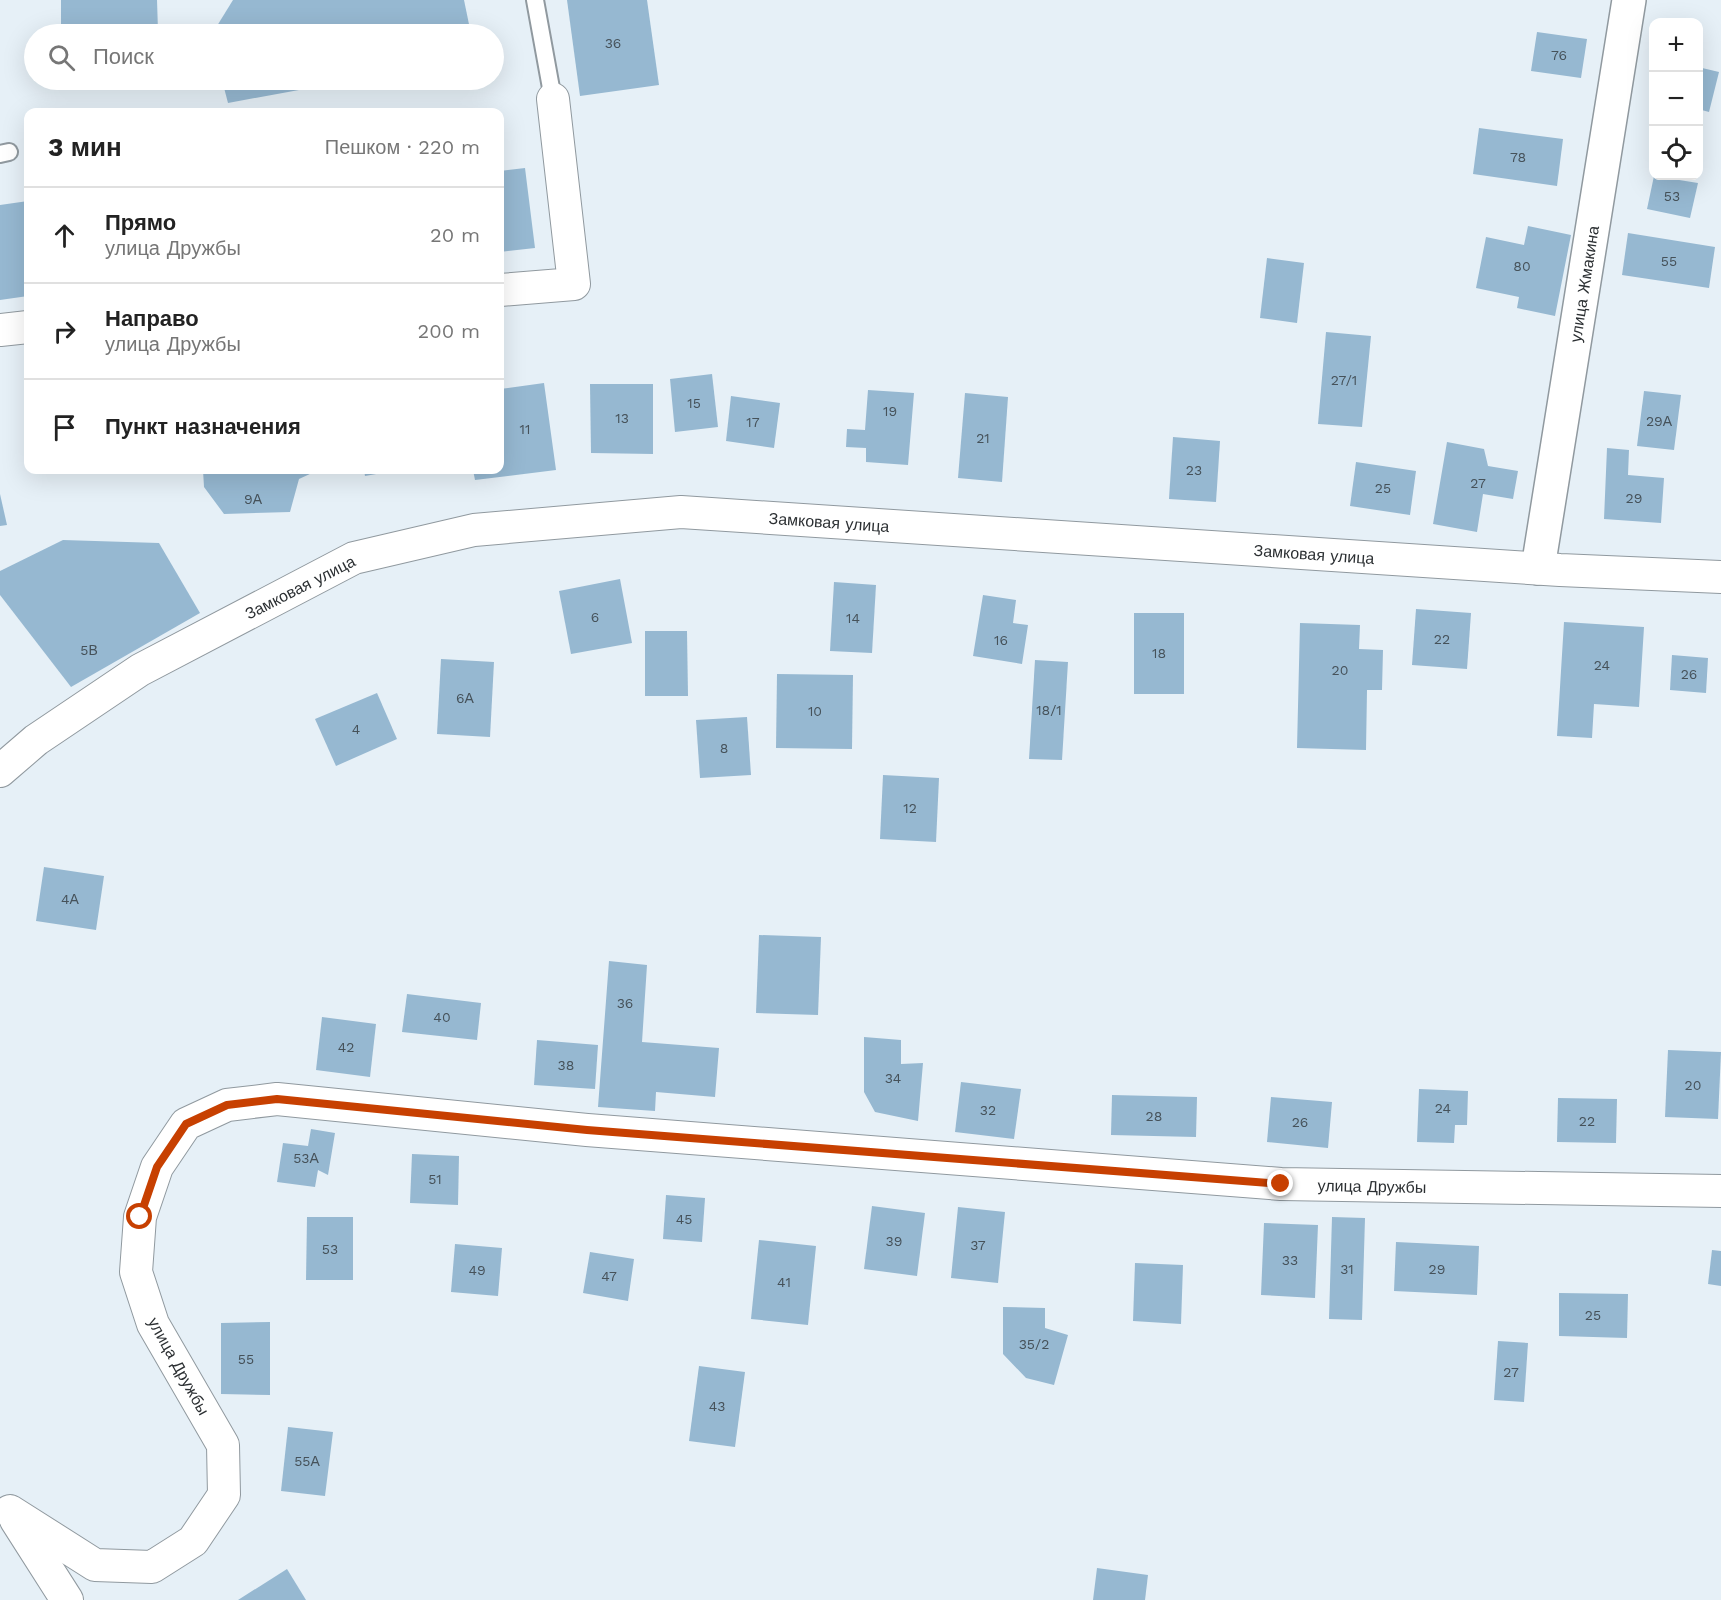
<!DOCTYPE html>
<html lang="ru">
<head>
<meta charset="utf-8">
<style>
	:root { --surface:#fff; --page:#f2f2f2; --text:#222; --muted:#767676; --line:#e0e0e0 }
	body { margin:0; font-family:"Work Sans",sans-serif; background:var(--page); color:var(--text) }
	.controls { position:absolute; right:18px; top:18px; display:grid; overflow:hidden; border-radius:12px; box-shadow:0 6px 24px #0002 }
	.controls button { width:54px; height:54px; display:grid; place-items:center; padding:0; border:0; border-bottom:2px solid var(--line); background:var(--surface); color:var(--text); font:30px sans-serif }
	.stop { position:absolute; width:18px; height:18px; margin:-14px; border:4px solid #c74001; border-radius:50%; background:#fff }
	.stop.end { background:#c74001; border-color:#fff; box-shadow:0 2px 6px #0008 }
	.list { margin:0; padding:0; list-style:none }
	h2 { display:flex; justify-content:space-between; align-items:center; height:78px; margin:0; padding:0 24px; font-size:26px }
	h2 small { font-size:20px; font-weight:400; color:var(--muted) }
	.list li { display:grid; grid-template-columns:39px 1fr auto; gap:18px; align-items:center; box-sizing:border-box; height:96px; padding:0 24px; border-top:2px solid var(--line) }
	.list b { display:block; font-size:22px; white-space:nowrap }
	.list p { margin:0; font-size:20px; white-space:nowrap; color:var(--muted) }
	.list em { font-size:20px; font-style:normal; color:var(--muted) }
	.icon { flex:none; width:33px; height:33px; fill:none; stroke:currentColor; stroke-width:2; stroke-linecap:round; stroke-linejoin:round }
	.map { position:relative; flex:none; width:1721px; height:1600px; overflow:hidden }
	.search { position:absolute; background:var(--surface); box-shadow:0 6px 24px #0002; left:24px; top:24px; width:480px; height:66px; display:flex; align-items:center; gap:15px; box-sizing:border-box; padding:0 21px; border-radius:33px; color:var(--muted); font-size:22px }
	.panel { position:absolute; background:var(--surface); box-shadow:0 6px 24px #0002; left:24px; top:108px; width:480px; height:366px; border-radius:12px }
	.map>svg:first-child { display:block }
	.building { fill:#96b8d1 }
	.lines { fill:none; stroke-linecap:round; stroke-linejoin:round }
	.service-casing { stroke:#90999f; stroke-width:20 }
	.minor-casing { stroke:#90999f; stroke-width:34 }
	.tertiary-casing { stroke:#90999f; stroke-width:36 }
	.service { stroke:#fff; stroke-width:16 }
	.minor { stroke:#fff; stroke-width:32 }
	.tertiary { stroke:#fff; stroke-width:33 }
	.route { stroke:#c74001; stroke-width:8 }
	.labels { text-anchor:middle; stroke-width:4.5; stroke-linejoin:round; paint-order:stroke }
	.number-label { font-size:14px; fill:#46525a }
	.street-label { font-size:16px; fill:#2c3033; stroke:#fff }
</style>
</head>
<body>
<div class="map">
<svg width="1721" height="1600" viewBox="0 0 1721 1600">
	<rect width="100%" height="100%" fill="#e6f0f7"/>
	<g class="building">
		<polygon points="61,0 157,0 158,32 61,32"/>
		<polygon points="233,0 464,0 471,34 212,34"/>
		<polygon points="567,0 647,0 659,85 580,96"/>
		<polygon points="1537,32 1587,39 1581,78 1531,71"/>
		<polygon points="1698,67 1719,72 1709,112 1698,109"/>
		<polygon points="222,80 348,80 348,81 228,103"/>
		<polygon points="1479,128 1563,139 1557,186 1473,174"/>
		<polygon points="525,168 535,248 500,252 500,171"/>
		<polygon points="1654,176 1698,183 1690,218 1647,209"/>
		<polygon points="28,201 28,296 0,300 0,205"/>
		<polygon points="1528,226 1571,235 1555,316 1517,308 1519,297 1476,288 1486,237 1524,245"/>
		<polygon points="1628,233 1715,247 1709,288 1622,275"/>
		<polygon points="1267,258 1304,263 1297,323 1260,318"/>
		<polygon points="1326,332 1371,336 1362,427 1318,424"/>
		<polygon points="712,374 718,427 675,432 670,379"/>
		<polygon points="544,383 556,470 475,480 473,470 500,470 500,389"/>
		<polygon points="590,384 653,384 653,454 591,453"/>
		<polygon points="868,390 914,393 908,465 866,462 866,448 846,447 847,429 865,430"/>
		<polygon points="1644,391 1681,395 1674,450 1637,446"/>
		<polygon points="965,393 1008,397 1002,482 958,478"/>
		<polygon points="731,396 780,403 774,448 726,441"/>
		<polygon points="1173,437 1220,441 1216,502 1169,499"/>
		<polygon points="1447,442 1484,449 1488,466 1518,471 1513,499 1483,494 1477,532 1433,524"/>
		<polygon points="1607,448 1629,450 1628,475 1664,478 1661,523 1604,519"/>
		<polygon points="1356,462 1416,471 1410,515 1350,506"/>
		<polygon points="203,470 312,470 312,473 299,479 290,512 224,514 204,487"/>
		<polygon points="364,470 393,470 393,471 365,476"/>
		<polygon points="0,494 7,525 0,526"/>
		<polygon points="63,540 159,543 200,613 71,687 0,595 0,571"/>
		<polygon points="620,579 632,643 571,654 559,591"/>
		<polygon points="834,582 876,585 872,653 830,651"/>
		<polygon points="983,595 1016,600 1013,623 1028,625 1022,664 973,656"/>
		<polygon points="1416,609 1471,613 1467,669 1412,665"/>
		<rect x="1134" y="613" width="50" height="81"/>
		<polygon points="1564,622 1644,627 1639,707 1594,704 1592,738 1557,736"/>
		<polygon points="1300,623 1360,625 1359,649 1383,650 1382,690 1367,690 1366,750 1297,748"/>
		<polygon points="645,631 687,631 688,696 645,696"/>
		<polygon points="1672,655 1708,658 1706,693 1670,690"/>
		<polygon points="441,659 494,662 490,737 437,734"/>
		<polygon points="1035,660 1068,662 1062,760 1029,759"/>
		<polygon points="777,674 853,675 852,749 776,748"/>
		<polygon points="377,693 397,739 336,766 315,719"/>
		<polygon points="747,717 751,775 700,778 696,720"/>
		<polygon points="883,775 939,778 936,842 880,839"/>
		<polygon points="44,867 104,876 96,930 36,921"/>
		<polygon points="759,935 821,937 818,1015 756,1013"/>
		<polygon points="609,961 647,965 642,1042 719,1048 715,1097 656,1092 655,1111 598,1107"/>
		<polygon points="407,994 481,1003 477,1040 402,1032"/>
		<polygon points="322,1017 376,1024 370,1077 316,1070"/>
		<polygon points="864,1037 901,1040 901,1064 923,1063 918,1121 875,1112 864,1092"/>
		<polygon points="537,1040 598,1045 595,1089 534,1085"/>
		<polygon points="1668,1050 1721,1052 1718,1119 1665,1117"/>
		<polygon points="961,1082 1021,1089 1014,1139 955,1132"/>
		<polygon points="1419,1089 1468,1091 1467,1125 1455,1125 1454,1143 1417,1142"/>
		<polygon points="1112,1095 1197,1097 1196,1137 1111,1135"/>
		<polygon points="1271,1097 1332,1102 1328,1148 1267,1142"/>
		<polygon points="1558,1098 1617,1099 1616,1143 1557,1142"/>
		<polygon points="311,1129 335,1133 328,1175 318,1170 315,1187 277,1182 283,1143 308,1146"/>
		<polygon points="412,1154 459,1156 458,1205 410,1203"/>
		<polygon points="666,1195 705,1198 702,1242 663,1239"/>
		<polygon points="872,1206 925,1213 917,1276 864,1269"/>
		<polygon points="958,1207 1005,1212 998,1283 951,1278"/>
		<polygon points="307,1217 353,1217 353,1280 306,1280"/>
		<polygon points="1332,1217 1365,1218 1362,1320 1329,1319"/>
		<polygon points="1264,1223 1318,1225 1315,1298 1261,1295"/>
		<polygon points="759,1240 816,1246 808,1325 751,1319"/>
		<polygon points="1396,1242 1479,1246 1477,1295 1394,1291"/>
		<polygon points="455,1244 502,1248 498,1296 451,1292"/>
		<polygon points="1712,1250 1721,1251 1721,1286 1708,1284"/>
		<polygon points="590,1252 634,1259 628,1301 583,1293"/>
		<polygon points="1135,1263 1183,1265 1181,1324 1133,1321"/>
		<polygon points="1559,1293 1628,1294 1627,1338 1559,1336"/>
		<polygon points="1003,1307 1045,1308 1045,1328 1068,1335 1054,1385 1026,1378 1003,1354"/>
		<polygon points="270,1322 270,1395 221,1394 221,1323"/>
		<polygon points="1498,1341 1528,1343 1524,1402 1494,1400"/>
		<polygon points="699,1366 745,1372 735,1447 689,1441"/>
		<polygon points="288,1427 333,1432 325,1496 281,1491"/>
		<polygon points="1097,1568 1148,1575 1145,1600 1093,1600"/>
		<polygon points="287,1569 306,1600 238,1600"/>
	</g>
	<g class="lines">
		<g class="service-casing">
			<g id="service">
				<polyline points="535,0 553,99"/>
				<polyline points="0,154 9,152"/>
			</g>
		</g>
		<g class="minor-casing">
			<g id="minor">
				<polyline points="500,290 574,284 553,99"/>
				<polyline points="0,330 28,327"/>
				<polyline points="0,771 36,740 140,670 354,558 474,530 681,512 1560,570 1721,577"/>
				<polyline points="10,1511 95,1565 152,1567 193,1541 224,1495 223,1445 153,1324 136,1272 140,1217 157,1167 186,1124 227,1105 277,1099 587,1130 1281,1184 1721,1191"/>
				<polyline points="16,1520 67,1600"/>
			</g>
		</g>
		<g class="tertiary-casing">
			<polyline id="tertiary" points="1538,568 1629,0"/>
		</g>
		<use href="#service" class="service"/>
		<use href="#minor" class="minor"/>
		<use href="#tertiary" class="tertiary"/>
	</g>
	<g class="lines">
		<polyline class="route" points="140,1217 157,1167 186,1124 227,1105 277,1099 587,1130 1281,1184"/>
	</g>
	<g class="labels">
		<g class="number-label">
			<text x="613" y="48">36</text>
			<text x="1559" y="60">76</text>
			<text x="1518" y="162">78</text>
			<text x="1672" y="201">53</text>
			<text x="1669" y="266">55</text>
			<text x="1522" y="271">80</text>
			<text x="1344" y="385">27/1</text>
			<text x="694" y="408">15</text>
			<text x="890" y="416">19</text>
			<text x="622" y="423">13</text>
			<text x="1659" y="426">29А</text>
			<text x="753" y="427">17</text>
			<text x="525" y="434">11</text>
			<text x="983" y="443">21</text>
			<text x="1194" y="475">23</text>
			<text x="1478" y="488">27</text>
			<text x="1383" y="493">25</text>
			<text x="1634" y="503">29</text>
			<text x="253" y="504">9А</text>
			<text x="595" y="622">6</text>
			<text x="853" y="623">14</text>
			<text x="1442" y="644">22</text>
			<text x="1001" y="645">16</text>
			<text x="89" y="655">5В</text>
			<text x="1159" y="658">18</text>
			<text x="1602" y="670">24</text>
			<text x="1340" y="675">20</text>
			<text x="1689" y="679">26</text>
			<text x="465" y="703">6А</text>
			<text x="1049" y="715">18/1</text>
			<text x="815" y="716">10</text>
			<text x="356" y="734">4</text>
			<text x="724" y="753">8</text>
			<text x="910" y="813">12</text>
			<text x="70" y="904">4А</text>
			<text x="625" y="1008">36</text>
			<text x="442" y="1022">40</text>
			<text x="346" y="1052">42</text>
			<text x="566" y="1070">38</text>
			<text x="893" y="1083">34</text>
			<text x="1693" y="1090">20</text>
			<text x="1443" y="1113">24</text>
			<text x="988" y="1115">32</text>
			<text x="1154" y="1121">28</text>
			<text x="1587" y="1126">22</text>
			<text x="1300" y="1127">26</text>
			<text x="306" y="1163">53А</text>
			<text x="435" y="1184">51</text>
			<text x="684" y="1224">45</text>
			<text x="894" y="1246">39</text>
			<text x="978" y="1250">37</text>
			<text x="330" y="1254">53</text>
			<text x="1290" y="1265">33</text>
			<text x="1347" y="1274">31</text>
			<text x="1437" y="1274">29</text>
			<text x="477" y="1275">49</text>
			<text x="609" y="1281">47</text>
			<text x="784" y="1287">41</text>
			<text x="1593" y="1320">25</text>
			<text x="1034" y="1349">35/2</text>
			<text x="246" y="1364">55</text>
			<text x="1511" y="1377">27</text>
			<text x="717" y="1411">43</text>
			<text x="307" y="1466">55А</text>
		</g>
		<g class="street-label">
			<text transform="translate(1584 284) rotate(-81)" y="6">улица Жмакина</text>
			<text transform="translate(829 522) rotate(4)" y="6">Замковая улица</text>
			<text transform="translate(1314 554) rotate(4)" y="6">Замковая улица</text>
			<text transform="translate(300 587) rotate(-27)" y="6">Замковая улица</text>
			<text transform="translate(1372 1186) rotate(1)" y="6">улица Дружбы</text>
			<text transform="translate(179 1366) rotate(61)" y="6">улица Дружбы</text>
		</g>
	</g>
</svg>
<div class="controls">
<button>+</button>
<button>−</button>
<button><svg class="icon" aria-label="locate" viewBox="0 0 24 24"><circle cx="12" cy="12" r="6"/><path d="M12 2v4M12 18v4M2 12h4M18 12h4"/></svg></button>
</div>
<div class="stop" style="left:140px;top:1217px"></div>
<div class="stop end" style="left:1281px;top:1184px"></div>
<div class="search"><svg class="icon" aria-label="search" viewBox="0 0 24 24"><circle cx="10" cy="10" r="6"/><path d="M15 15l6 6"/></svg>Поиск</div>
<section class="panel">
<h2>3 мин<small>Пешком · 220 m</small></h2>
<ul class="list">
<li><svg class="icon" aria-label="ahead" viewBox="0 0 24 24"><path d="M12 20V5M6 11l6-6 6 6"/></svg><div><b>Прямо</b><p>улица Дружбы</p></div><em>20 m</em></li>
<li><svg class="icon" aria-label="right" viewBox="0 0 24 24"><path d="M7 20v-9h11M14 6l5 5-5 5"/></svg><div><b>Направо</b><p>улица Дружбы</p></div><em>200 m</em></li>
<li><svg class="icon" aria-label="arrive" viewBox="0 0 24 24"><path d="M6 21V4h12l-3 4 3 4H6"/></svg><div><b>Пункт назначения</b></div></li>
</ul>
</section>
</div>
</body>
</html>
